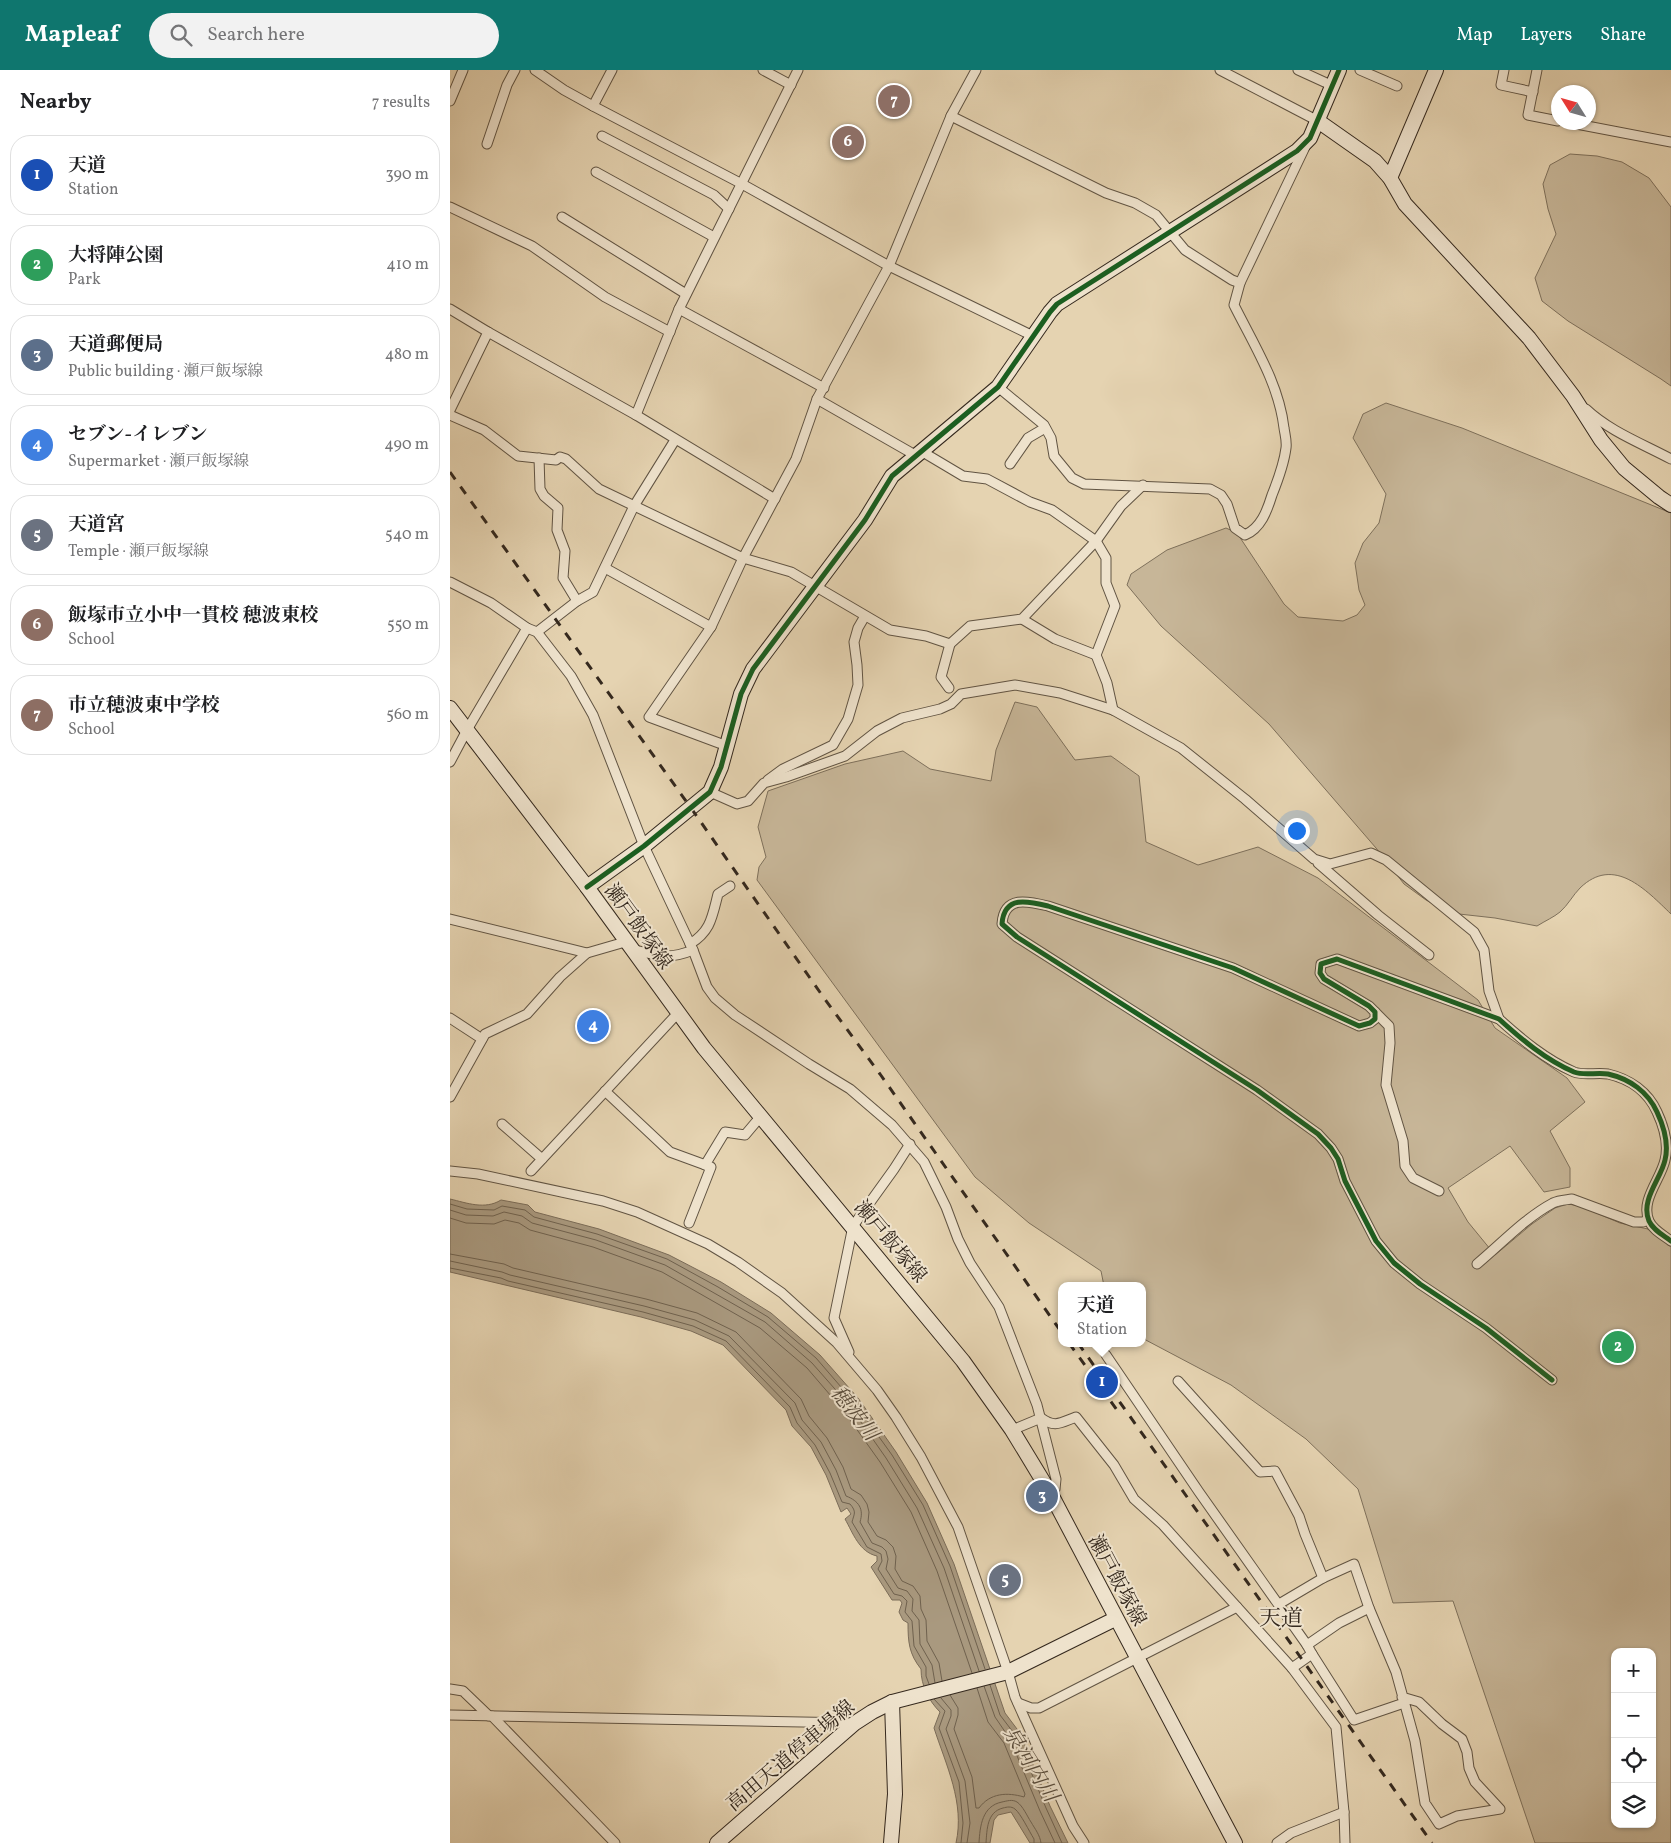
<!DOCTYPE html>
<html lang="en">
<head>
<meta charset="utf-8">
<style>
	:root { --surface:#fff; --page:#f2f2f2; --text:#202124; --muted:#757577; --line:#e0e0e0; --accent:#0f766e }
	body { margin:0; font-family:Vollkorn,"Noto Serif JP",serif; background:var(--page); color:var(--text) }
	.controls { position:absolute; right:15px; bottom:15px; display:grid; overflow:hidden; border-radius:10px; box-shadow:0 1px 4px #0004 }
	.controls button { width:45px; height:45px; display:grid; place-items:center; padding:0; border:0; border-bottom:1px solid var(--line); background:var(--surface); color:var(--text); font:25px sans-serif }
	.compass { position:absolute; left:1101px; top:15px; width:45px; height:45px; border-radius:50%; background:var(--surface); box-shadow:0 1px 4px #0004; rotate:307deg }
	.you { position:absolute; left:846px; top:760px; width:18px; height:18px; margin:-12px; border:4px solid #fff; border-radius:50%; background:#1a73e8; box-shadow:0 0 0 8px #1a73e833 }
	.badge { display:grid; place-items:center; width:32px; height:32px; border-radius:50%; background:var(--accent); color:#fff; font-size:16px; font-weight:700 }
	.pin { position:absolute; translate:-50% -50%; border:2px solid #fff; box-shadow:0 1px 5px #0006 }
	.popup { position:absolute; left:608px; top:1212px; width:88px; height:65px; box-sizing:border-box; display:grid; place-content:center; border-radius:10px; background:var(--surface); filter:drop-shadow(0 1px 4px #0005); font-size:16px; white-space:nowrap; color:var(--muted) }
	.popup b { font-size:19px; color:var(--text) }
	.popup::after { content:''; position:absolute; left:50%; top:100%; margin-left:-10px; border:10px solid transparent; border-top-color:var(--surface) }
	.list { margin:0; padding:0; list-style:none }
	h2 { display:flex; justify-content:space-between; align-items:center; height:65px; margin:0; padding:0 20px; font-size:21px }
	h2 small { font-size:16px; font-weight:400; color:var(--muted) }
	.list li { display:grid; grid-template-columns:32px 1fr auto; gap:15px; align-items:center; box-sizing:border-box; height:80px; margin:0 10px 10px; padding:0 10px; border:1px solid var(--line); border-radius:20px }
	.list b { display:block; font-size:19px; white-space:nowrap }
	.list p { margin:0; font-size:16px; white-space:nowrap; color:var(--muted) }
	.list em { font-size:16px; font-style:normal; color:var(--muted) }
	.icon { flex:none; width:28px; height:28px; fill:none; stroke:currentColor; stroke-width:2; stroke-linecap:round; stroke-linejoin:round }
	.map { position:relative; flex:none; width:1221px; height:1773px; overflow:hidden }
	header { display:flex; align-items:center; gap:30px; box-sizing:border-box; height:70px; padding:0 25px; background:var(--accent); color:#fff }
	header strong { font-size:24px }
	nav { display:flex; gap:28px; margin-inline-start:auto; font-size:18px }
	.search { width:350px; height:45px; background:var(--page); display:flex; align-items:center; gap:12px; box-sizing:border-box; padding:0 18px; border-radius:28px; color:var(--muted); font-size:19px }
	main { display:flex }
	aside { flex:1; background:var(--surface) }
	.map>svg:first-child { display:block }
	.green { fill:#c7b698; stroke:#7e705b; fill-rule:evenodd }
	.water { fill:#a9997f; stroke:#7b6c58 }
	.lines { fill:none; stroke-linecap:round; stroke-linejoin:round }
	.shore { stroke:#6f614e; stroke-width:1 }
	.street-casing { stroke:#615443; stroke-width:11 }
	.secondary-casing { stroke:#35291e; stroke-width:16 }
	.street { stroke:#eee2cc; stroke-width:9 }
	.secondary { stroke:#eee2cc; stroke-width:14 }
	.rail { stroke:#35291e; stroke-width:3; stroke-dasharray:9 9; stroke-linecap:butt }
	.cycleway-casing { stroke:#eee2cc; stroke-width:8 }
	.cycleway { stroke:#1b5e20; stroke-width:5 }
	.labels { text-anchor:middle; stroke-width:4; stroke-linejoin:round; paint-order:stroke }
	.street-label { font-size:20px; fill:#35291e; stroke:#eee2cc }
	.water-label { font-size:21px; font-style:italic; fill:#584b3b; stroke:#eee2cc }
	.quarter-label { font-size:22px; fill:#35291e; stroke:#eee2cc }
</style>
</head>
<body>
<header>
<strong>Mapleaf</strong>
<div class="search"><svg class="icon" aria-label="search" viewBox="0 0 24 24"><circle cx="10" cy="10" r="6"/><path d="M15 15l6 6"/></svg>Search here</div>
<nav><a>Map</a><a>Layers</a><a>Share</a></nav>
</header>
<main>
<aside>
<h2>Nearby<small>7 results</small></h2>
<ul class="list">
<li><span class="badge" style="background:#1a4fb4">1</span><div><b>天道</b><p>Station</p></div><em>390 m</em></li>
<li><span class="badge" style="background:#2e9e5b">2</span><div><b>大将陣公園</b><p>Park</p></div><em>410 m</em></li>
<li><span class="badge" style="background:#5c6f8a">3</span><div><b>天道郵便局</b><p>Public building · 瀬戸飯塚線</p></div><em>480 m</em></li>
<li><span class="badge" style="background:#3f7fe0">4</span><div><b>セブン-イレブン</b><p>Supermarket · 瀬戸飯塚線</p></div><em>490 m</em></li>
<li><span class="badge" style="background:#6b7280">5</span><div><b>天道宮</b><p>Temple · 瀬戸飯塚線</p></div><em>540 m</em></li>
<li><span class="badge" style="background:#8d6e63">6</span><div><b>飯塚市立小中一貫校 穂波東校</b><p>School</p></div><em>550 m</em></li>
<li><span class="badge" style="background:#8d6e63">7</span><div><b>市立穂波東中学校</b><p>School</p></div><em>560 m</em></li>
</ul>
</aside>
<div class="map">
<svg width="1221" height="1773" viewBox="0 0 1221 1773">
	<rect width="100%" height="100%" fill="#e5d3b1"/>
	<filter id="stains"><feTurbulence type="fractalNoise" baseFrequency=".004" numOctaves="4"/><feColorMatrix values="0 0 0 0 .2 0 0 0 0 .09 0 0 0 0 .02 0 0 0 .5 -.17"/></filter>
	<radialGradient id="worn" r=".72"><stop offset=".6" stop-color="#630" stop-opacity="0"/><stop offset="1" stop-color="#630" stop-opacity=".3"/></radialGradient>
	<g class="green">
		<polygon points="1120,84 1147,86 1172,92 1199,108 1221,137 1221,316 1211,309 1118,251 1092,231 1085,208 1106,164 1098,139 1093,114 1100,95"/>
		<path d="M936,333L1012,358L1221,443V844C1196,820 1164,785 1130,818C1123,825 1118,835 1110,842C1104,847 1095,851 1087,856L1045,848L1000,843L976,830L954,814L926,778L819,654L711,556L677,515L681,504L717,480L776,458L787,463L834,534L848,547L893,551L907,545L915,535L909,520L905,493L913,473L929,453L936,424L903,368L913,344Z"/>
		<path d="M565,632L587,637L625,690L661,686L689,706L696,772L748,795L808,777L868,808L1028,930L1045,958L1117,1008L1135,1032L1100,1061L1120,1098V1117L1094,1122L1060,1076L998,1118L1018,1152L1045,1185L1082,1154L1105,1138L1118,1134L1130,1136L1170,1153L1198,1159L1221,1177V1773H1085L1003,1531L943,1533L908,1419L856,1369L781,1315L692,1268V1216H654L651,1201L579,1153L525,1107L307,810L309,797L316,787L308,757L318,721L395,694L453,681L480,699L541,711L546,680ZM1165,1582H1202V1754H1165Z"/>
	</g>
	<path class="water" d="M0,1129C17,1133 35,1140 51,1130L78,1135L85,1142L149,1159L219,1185L271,1212L321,1243L370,1285L408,1328L446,1382L477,1433L504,1494L555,1643L570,1663L600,1736L618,1773H580L561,1742L548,1745L544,1750L540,1773H506C515,1733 496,1695 484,1658L490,1642C479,1631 471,1616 471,1599C459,1584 458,1572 458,1553L453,1550L449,1542L452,1533L450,1530H442L421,1497L427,1491V1486C409,1482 403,1463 395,1449L401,1444L397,1438L391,1442L376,1405L361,1377L342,1356L336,1340L273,1275L241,1261L191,1247L0,1202Z"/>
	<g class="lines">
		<g class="shore">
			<polyline points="0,1134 17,1139 44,1140 52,1136 75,1140 84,1147 147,1164 217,1189 268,1217 318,1247 366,1288 404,1332 442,1385 473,1435 500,1496 535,1599"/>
			<polyline points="0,1140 16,1145 43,1146 54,1142 72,1146 82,1153 146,1170 215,1195 315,1252 362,1293 399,1335 436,1388 467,1438 494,1498 529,1601"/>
			<polyline points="0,1148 16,1153 44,1154 55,1150 69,1153 80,1160 143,1177 212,1202 310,1258 357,1298 393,1340 430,1392 461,1442 487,1501 522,1603"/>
			<polyline points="0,1184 54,1194 63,1198 196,1229 247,1243 286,1262 351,1329 359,1346 377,1368 393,1397 401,1419 411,1425 417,1434 419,1442 418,1452 427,1466 436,1470 443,1477 446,1486 445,1499 452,1511 463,1516 470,1526 471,1539 476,1550 477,1571 489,1593 492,1611"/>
			<path d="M0,1191L52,1202L60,1205L194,1236L245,1250L279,1266L345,1333L352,1350L371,1372L386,1400L396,1426C409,1431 414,1439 410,1452L422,1473L432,1477L436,1481L438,1489L436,1499L448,1518L457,1521L463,1529L462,1541L469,1550L470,1574L482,1595L485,1613"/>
			<path d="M0,1198L51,1208L58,1211L193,1242L243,1256L276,1271L340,1337L347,1353L365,1375L380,1403L392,1432L400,1434C407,1442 404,1444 402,1452L417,1477L431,1484L432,1491L428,1499L444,1524L452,1526L457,1531L455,1542L462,1551L464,1576L476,1597V1606L479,1614"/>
			<polyline points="540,1615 550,1645 566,1666 596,1738 612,1773"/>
			<polyline points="534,1616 545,1647 560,1669 590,1741 605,1773"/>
			<path d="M500,1625L508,1638V1645L504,1659L522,1707L526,1738H529C540,1723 557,1722 574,1727L575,1724L554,1673L538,1652L527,1618"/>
			<polyline points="491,1628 501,1640 501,1646 496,1659 515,1711 520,1753 517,1773"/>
			<polyline points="484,1629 495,1641 489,1658 509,1712 513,1753 511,1773"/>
			<path d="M529,1773C530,1756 532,1736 552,1732C557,1731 562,1729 567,1732C573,1736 577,1746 581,1752C585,1759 590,1765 591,1773"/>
			<path d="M536,1773C537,1759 537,1742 553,1738C557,1737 561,1736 565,1739C571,1744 579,1761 584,1769V1773"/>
		</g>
		<g class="street-casing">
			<g id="street">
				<polyline points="85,0 114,20 143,36 292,114 439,196 583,266"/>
				<polyline points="313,0 341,15"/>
				<polyline points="770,0 868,51"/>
				<polyline points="848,0 883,16"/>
				<polyline points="910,0 947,16"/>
				<polyline points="1054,0 1051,15 1083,22"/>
				<polyline points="1087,0 1078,45 1108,51"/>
				<polyline points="0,31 13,0"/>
				<polyline points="143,36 162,0"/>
				<polyline points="501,46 656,123 685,133 706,145 735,180 782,210 790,213"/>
				<polyline points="1116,52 1221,72"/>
				<polyline points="152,66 264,125 279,139"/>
				<polyline points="37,74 57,15 65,0"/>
				<polyline points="146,102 264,167"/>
				<polyline points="0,137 82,176 155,227 220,262"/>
				<polyline points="112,147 236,224"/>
				<polyline points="0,239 38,262 186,345 325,429"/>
				<polyline points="229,239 374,318"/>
				<path d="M548,317L594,355L601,368L604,386L622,408L634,414L760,419L771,425L777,434L785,458L795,465C811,458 817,441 822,425C828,410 834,394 836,378C837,371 835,365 834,358C829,314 804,275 784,235L790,213L855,77"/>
				<polyline points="367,329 465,385"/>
				<path d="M1136,339C1159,361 1193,374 1221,389"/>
				<polyline points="0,340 38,262"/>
				<polyline points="0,345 34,360 68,386 106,390 110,387 116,389 149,419 293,488 341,502 440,560 476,566 500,574 520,556 572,549 646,471 671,436 693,415"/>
				<polyline points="186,345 229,239 348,0"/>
				<polyline points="471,381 513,406 537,409 580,432 602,440 646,471 656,488 656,513 665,536 646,585 657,613 663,640"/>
				<polyline points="89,388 90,419 94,426 108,438 107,460 115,481 113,508 127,531"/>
				<polyline points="560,394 578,368 595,358"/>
				<polyline points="155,498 261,557"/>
				<polyline points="0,512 41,533 77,558 87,562 121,606 143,645 194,776 243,880 257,917 265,928 285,945 359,994 400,1019 442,1055 474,1092 496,1137 508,1169 520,1193 549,1237 587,1335 606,1409 605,1419 602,1426"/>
				<polyline points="572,549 605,569 646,585"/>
				<polyline points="87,562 127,531 143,522 184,436 225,370"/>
				<polyline points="499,618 491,607 500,574"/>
				<polyline points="277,676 199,647 261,557 293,488 346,389 367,329 439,196 501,46 526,0"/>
				<polyline points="0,692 17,660 77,558"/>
				<polyline points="318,710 333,699 383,675 398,649 408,615 407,595 404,572 408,558 415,546"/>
				<polyline points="260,722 287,734 298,731 314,713 336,707 395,686 427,661 452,648 490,639 501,634 511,624 565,615 610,623 663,640 731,678 795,729 864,789 880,794 921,783 936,790 1024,862 1034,880 1039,921 1049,949"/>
				<polyline points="868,793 928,845 979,885"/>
				<polyline points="0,849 137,883"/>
				<path d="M240,874C261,861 262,847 268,824L280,816"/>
				<path d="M182,879C206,886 219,890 243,880"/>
				<polyline points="925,942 939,956 940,973 936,1015 953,1071 955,1096 963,1108 989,1121"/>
				<polyline points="0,948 32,969"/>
				<polyline points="155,1021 220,1082 261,1097 239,1153"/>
				<polyline points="0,1027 35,964 77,944 110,907 137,883 175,872"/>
				<polyline points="52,1054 92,1089"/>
				<polyline points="255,1095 275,1062 295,1065 311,1046"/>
				<polyline points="0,1101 28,1104 153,1131 187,1142 258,1174 288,1192 332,1223 387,1273 427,1320 446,1347 471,1387 508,1457 558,1602 565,1627 623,1756 634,1773"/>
				<polyline points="81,1101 228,943"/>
				<path d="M1027,1194C1051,1174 1075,1148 1103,1133C1109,1130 1116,1130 1122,1129L1184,1152H1193L1198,1150"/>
				<polyline points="399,1282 384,1248 403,1156 444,1099 460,1074"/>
				<polyline points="656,1285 749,1422 857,1575"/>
				<path d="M1102,1310L1036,1258L970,1214L944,1193L926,1171L895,1111L888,1089L881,1078L868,1064L807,1020L567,867L552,854C554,825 578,831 598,836L783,898L909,956L920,953L925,949V942L919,936L874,909L870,903L871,894L887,889L1049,949C1071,969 1096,990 1124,1002C1134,1006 1147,1002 1158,1004C1180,1009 1198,1022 1207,1042C1214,1057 1219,1074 1215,1090C1211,1109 1190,1130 1199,1151C1203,1160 1213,1165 1221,1171"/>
				<polyline points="728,1311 810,1402 825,1401 849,1446 855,1464 873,1508"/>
				<path d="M591,1348C605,1358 610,1353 626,1347L664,1395L684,1429L713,1455L842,1598L886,1657L894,1742L895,1773"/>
				<polyline points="562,1360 591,1348"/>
				<polyline points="829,1534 873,1508 904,1494 919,1538"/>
				<polyline points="862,1584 904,1650 954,1633"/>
				<polyline points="842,1598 862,1584 857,1575 889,1553 919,1538 946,1602 965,1671 975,1733 989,1754 1007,1746 1050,1739 1025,1712 1019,1698 1017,1682 1012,1669 992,1654 969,1632 952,1627"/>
				<polyline points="0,1619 13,1621 39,1646"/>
				<polyline points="568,1633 581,1638 589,1638 787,1537"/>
				<polyline points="0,1645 405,1653"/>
				<polyline points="42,1646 165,1773"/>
				<polyline points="827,1773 841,1763 894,1742"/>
			</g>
		</g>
		<g class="secondary-casing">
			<g id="secondary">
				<polyline points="868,51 925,91 940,108 955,134 1079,268 1123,326 1151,370 1174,398 1209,427 1221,435"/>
				<polyline points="940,108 986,0"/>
				<polyline points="0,638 137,817 254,978 513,1291 562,1360 602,1426 785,1773"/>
				<polyline points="137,817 194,776 260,722 271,697 291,624 303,599 415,450 442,406 548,317 600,242 607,234 847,81 860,68 889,0"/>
				<polyline points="267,1773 405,1653 422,1642 442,1632 558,1602 665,1549"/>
				<polyline points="441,1773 445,1724 442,1632"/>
			</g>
		</g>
		<use href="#street" class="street"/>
		<use href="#secondary" class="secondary"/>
		<g class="rail">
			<polyline points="0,402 241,738 374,928 430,1004 612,1263"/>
			<polyline points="619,1273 667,1340"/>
			<polyline points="628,1273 982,1773"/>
		</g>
		<g class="cycleway-casing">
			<g id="cycleway">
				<polyline points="137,817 194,776 260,722 271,697 291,624 303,599 415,450 442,406 548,317 600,242 607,234 847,81 860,68 889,0"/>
				<path d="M1102,1310L1036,1258L970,1214L944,1193L926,1171L895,1111L888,1089L881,1078L868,1064L807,1020L567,867L552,854C554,825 578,831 598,836L783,898L909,956L920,953L925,949V942L919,936L874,909L870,903L871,894L887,889L1049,949C1071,969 1096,990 1124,1002C1134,1006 1147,1002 1158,1004C1180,1009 1198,1022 1207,1042C1214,1057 1219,1074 1215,1090C1211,1109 1190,1130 1199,1151C1203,1160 1213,1165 1221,1171"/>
			</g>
		</g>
		<use href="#cycleway" class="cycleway"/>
	</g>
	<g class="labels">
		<g class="street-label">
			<text transform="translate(189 856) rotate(54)" y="7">瀬戸飯塚線</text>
			<text transform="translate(441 1171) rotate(50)" y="7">瀬戸飯塚線</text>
			<text transform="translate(668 1510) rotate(62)" y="7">瀬戸飯塚線</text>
			<text transform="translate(340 1685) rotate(-40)" y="7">高田天道停車場線</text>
		</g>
		<g class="water-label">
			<text transform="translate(405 1343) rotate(52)" y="7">穂波川</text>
			<text transform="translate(581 1694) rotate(58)" y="7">泉河内川</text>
		</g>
		<g class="quarter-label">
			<text x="831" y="1555">天道</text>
		</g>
	</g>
	<rect width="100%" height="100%" filter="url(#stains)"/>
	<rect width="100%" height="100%" fill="url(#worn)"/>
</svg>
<div class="controls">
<button>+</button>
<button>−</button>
<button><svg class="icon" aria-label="locate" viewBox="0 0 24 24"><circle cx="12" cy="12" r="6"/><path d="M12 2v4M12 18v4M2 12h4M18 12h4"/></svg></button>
<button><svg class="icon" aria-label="layers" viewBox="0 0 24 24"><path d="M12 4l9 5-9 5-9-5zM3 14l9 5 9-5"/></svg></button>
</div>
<svg class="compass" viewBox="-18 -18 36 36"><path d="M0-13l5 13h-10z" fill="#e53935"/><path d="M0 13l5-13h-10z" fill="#757577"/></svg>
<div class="you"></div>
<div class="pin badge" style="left:652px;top:1312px;background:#1a4fb4">1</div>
<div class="popup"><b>天道</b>Station</div>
<div class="pin badge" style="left:1168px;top:1277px;background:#2e9e5b">2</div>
<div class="pin badge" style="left:592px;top:1426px;background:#5c6f8a">3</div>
<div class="pin badge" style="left:143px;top:956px;background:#3f7fe0">4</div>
<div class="pin badge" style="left:555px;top:1510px;background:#6b7280">5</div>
<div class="pin badge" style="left:398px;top:72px;background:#8d6e63">6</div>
<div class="pin badge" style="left:444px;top:31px;background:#8d6e63">7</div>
</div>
</main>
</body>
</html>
